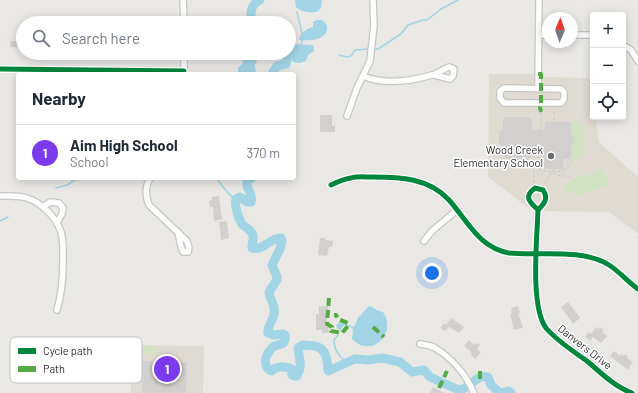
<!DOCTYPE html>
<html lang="en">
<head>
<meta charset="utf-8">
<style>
	:root { --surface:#fff; --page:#f2f2f3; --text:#1f2937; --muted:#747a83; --line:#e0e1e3; --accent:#7c3aed }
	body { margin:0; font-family:Barlow,sans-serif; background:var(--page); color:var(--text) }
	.controls { position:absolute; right:12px; top:12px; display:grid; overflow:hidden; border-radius:4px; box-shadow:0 2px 10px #0003 }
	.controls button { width:36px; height:36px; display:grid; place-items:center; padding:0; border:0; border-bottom:1px solid var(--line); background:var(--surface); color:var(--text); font:20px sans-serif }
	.compass { position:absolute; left:542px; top:12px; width:36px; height:36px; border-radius:50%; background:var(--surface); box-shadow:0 2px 10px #0003; rotate:2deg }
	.you { position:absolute; left:432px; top:273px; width:14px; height:14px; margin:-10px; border:3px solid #fff; border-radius:50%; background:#1a73e8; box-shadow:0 0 0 6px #1a73e833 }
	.badge { display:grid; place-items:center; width:26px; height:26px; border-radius:50%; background:var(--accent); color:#fff; font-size:13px; font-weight:700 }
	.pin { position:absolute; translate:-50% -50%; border:2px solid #fff; box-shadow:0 1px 4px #0006 }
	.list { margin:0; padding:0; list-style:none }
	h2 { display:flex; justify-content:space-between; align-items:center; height:52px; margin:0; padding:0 16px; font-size:17px }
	h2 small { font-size:13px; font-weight:400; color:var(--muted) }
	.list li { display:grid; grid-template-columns:26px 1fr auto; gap:12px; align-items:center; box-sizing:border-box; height:56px; padding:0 16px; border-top:1px solid var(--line) }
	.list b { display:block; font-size:15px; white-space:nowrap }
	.list p { margin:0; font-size:13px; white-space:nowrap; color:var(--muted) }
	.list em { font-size:13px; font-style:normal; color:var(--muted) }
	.icon { flex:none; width:22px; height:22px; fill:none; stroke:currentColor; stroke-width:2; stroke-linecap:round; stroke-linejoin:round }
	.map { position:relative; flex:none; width:638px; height:393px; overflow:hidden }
	.search { position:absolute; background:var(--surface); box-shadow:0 2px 10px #0003; left:16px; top:16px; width:280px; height:44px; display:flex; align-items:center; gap:10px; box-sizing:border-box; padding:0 14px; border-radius:22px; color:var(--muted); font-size:15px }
	.panel { position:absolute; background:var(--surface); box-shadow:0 2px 10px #0003; left:16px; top:72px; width:280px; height:108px; border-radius:4px }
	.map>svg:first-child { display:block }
	.education { fill:#e0dbd2 }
	.green { fill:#d0e2c2 }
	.water { fill:#a1d4e4 }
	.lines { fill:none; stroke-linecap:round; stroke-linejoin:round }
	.stream { stroke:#a1d4e4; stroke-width:1.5 }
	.river { stroke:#a1d4e4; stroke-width:9 }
	.building { fill:#d2d0ce }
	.minor-casing { stroke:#c7c6c7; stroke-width:8 }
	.path { stroke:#c7c7c7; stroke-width:1; stroke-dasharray:3 2; stroke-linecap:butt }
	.minor { stroke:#fcfcfb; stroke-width:5.5 }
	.quiet { stroke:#54ab44; stroke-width:4; stroke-dasharray:8 4; stroke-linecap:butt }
	.cycleway-casing { stroke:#fff; stroke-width:8 }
	.cycleway { stroke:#00873e; stroke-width:5 }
	.poi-dot { fill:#706f6e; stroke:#fff; stroke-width:1.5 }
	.labels { text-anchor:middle; stroke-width:3; stroke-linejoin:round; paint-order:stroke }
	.poi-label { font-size:11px; fill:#2e2e2e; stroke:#fff; text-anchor:end }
	.street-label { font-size:11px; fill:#2e2e2e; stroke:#fff }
	.key { fill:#fff; stroke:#c0c0c0; stroke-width:1 }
	.key-label { font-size:11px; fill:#2e2e2e }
</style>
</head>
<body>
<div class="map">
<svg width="638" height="393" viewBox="0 0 638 393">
	<rect width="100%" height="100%" fill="#eae8e5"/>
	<g class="education">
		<polygon points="489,74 542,74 543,77 590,78 593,99 593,117 595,117 599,142 638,177 638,234 609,212 532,211 488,177"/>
		<polygon points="131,345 204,346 203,393 131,393"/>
	</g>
	<g class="green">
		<polygon points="579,121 583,124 583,156 580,159 571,159 571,143 574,143 574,135 571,135 571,122"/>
		<polygon points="603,169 609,185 577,196 574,192 565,193 564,184 572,182 572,180"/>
		<polygon points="143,346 152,346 155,348 154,355 143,354 142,351"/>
	</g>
	<g class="water">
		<path d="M295,0H322L321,8L318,11C311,14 302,12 296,7Z"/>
		<path d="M317,20H322L327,25C329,41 310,41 299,40C300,33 307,28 313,27V22Z"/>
		<path d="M293,44L313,45L314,51L308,55L306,61C301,63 298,64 293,62C290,56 291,50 293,44Z"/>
		<polygon points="246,53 253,53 257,62 255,64 256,74 235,74 234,73 238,73 238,68 243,63 241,58"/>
		<path d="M369,306C374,307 376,311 383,312C398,336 370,358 352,339L353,329L346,325L343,326L338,335H337L340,330L337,328L336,325L338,324L339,322L354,327L358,318Z"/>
	</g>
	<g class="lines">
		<g class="stream">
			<polyline points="297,12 302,34"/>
			<polyline points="301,46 303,38"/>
			<polyline points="375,49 378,49 401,34 408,25 423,20 427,20 441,9 458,0"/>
			<polyline points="339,55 347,57 351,56 355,50 367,49"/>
			<polyline points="287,57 293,54"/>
			<path d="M216,178C223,186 227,194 236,200"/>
			<polyline points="56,188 67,185 78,178"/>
			<polyline points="0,221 8,217"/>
			<path d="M338,335L334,340C334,350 339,357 347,362"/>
		</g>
		<g class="river">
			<path d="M252,23C250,13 250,5 260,0"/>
			<polyline points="275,74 273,72 277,66 286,64 287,61 287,53"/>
			<path d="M252,178L247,181C245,190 254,193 251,202H247L240,197L236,199C234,205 239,222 244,226C248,229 251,230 253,235C254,239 252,243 252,248C264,251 269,238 281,238L282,240L280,249L272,265L277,277V280L269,292C270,300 276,305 274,314C273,321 267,326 268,333L274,335L283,334L285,335C285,338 286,339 284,342C281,346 276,344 273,347C266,354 261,365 271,371C276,366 286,366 292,369V375L295,376H297C303,366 299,359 298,348L302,345C315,345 325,346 327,361C328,364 327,367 328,371L355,359L368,360L382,358L400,362L412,372L424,370L430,377L459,390L465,388"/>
			<path d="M473,382C478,378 481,375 488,377L491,385L500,393L508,391L511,393"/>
		</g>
	</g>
	<g class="building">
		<polygon points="11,41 23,41 23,48 10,47"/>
		<polygon points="320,115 332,115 332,126 335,126 335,132 320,132"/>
		<polygon points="506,117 528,117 532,120 532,130 545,130 545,122 571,122 571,135 574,135 574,143 571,143 571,159 563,159 563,169 544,169 544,159 537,159 537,151 528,159 506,159 503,156 503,146 499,144 499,131 503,130 503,120"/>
		<polygon points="219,196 222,219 214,221 213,207 210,207 209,201 212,200 212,197"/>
		<polygon points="227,221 229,238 221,240 219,222"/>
		<polygon points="320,238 325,238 325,240 333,241 332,247 329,247 327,256 318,255"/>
		<polygon points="568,302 580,318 573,324 561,307"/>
		<polygon points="319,306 328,306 326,327 329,327 328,333 322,333 322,330 316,330 316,314 319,314"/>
		<polygon points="518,306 520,313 518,313 523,328 514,330 510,314 512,313 511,308"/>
		<polygon points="451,318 464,327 459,333 449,327 445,331 440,328 444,323 446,325"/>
		<polygon points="596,327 598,329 600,327 604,330 602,332 607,336 601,343 593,337 590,341 585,337 589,332 591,334"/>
		<polygon points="469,340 474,345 477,343 480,345 477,349 481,353 475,359 471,355 472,353 464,346"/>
		<polygon points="614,351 620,356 621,354 624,356 625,354 628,357 627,358 633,362 628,370 610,356"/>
		<polygon points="143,361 187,362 186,393 142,393"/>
		<polygon points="433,387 445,393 430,393"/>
	</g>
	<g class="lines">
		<g class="minor-casing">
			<g id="minor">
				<polyline points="183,0 184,23"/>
				<polyline points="539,35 548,35"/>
				<polyline points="572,35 593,35"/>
				<polyline points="623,45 631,50 638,61"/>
				<polyline points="184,53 184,74"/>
				<polyline points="0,69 184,71"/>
				<path d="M363,76C384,85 411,81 432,75C437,74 443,69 449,67L454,69L453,76L450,79L434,75"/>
				<polygon points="504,88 561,89 564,92 564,99 561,103 504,103 500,98 500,91"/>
				<polyline points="538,88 539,0"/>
				<polyline points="347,116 357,88 370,61 374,25 373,0"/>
				<path d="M150,178C145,187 145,196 149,205L187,241L189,248L188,252H183L181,247L178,232"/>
				<path d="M331,185C337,182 344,179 351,178C357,176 365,177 372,177C400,177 429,178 449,200C467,220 479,248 509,253C539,256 582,248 609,265C620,272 628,282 638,289"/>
				<path d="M0,196C9,196 19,195 27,198C42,203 56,217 61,232C64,242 63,252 63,262C63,280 62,293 57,310"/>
				<polyline points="43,207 50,202 59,203 63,208 62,214 57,223"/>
				<path d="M538,210C530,202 523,197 535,188L543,190C549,198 544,204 538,210C537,239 530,306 546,328C557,341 573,351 587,361C600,372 615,387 632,393"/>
				<polyline points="424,241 432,231 457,210"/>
				<path d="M420,344C424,345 431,345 435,348C452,358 466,375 474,393"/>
			</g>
		</g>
		<g class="path">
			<polyline points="554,112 554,122"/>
			<polyline points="541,130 541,112"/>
			<path d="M534,166C548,174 565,176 573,159"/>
			<path d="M553,173C560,177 567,175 573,179"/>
			<polyline points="534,183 534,145"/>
			<polyline points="545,184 554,169"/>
		</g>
		<use href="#minor" class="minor"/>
		<g class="quiet">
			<polyline points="538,74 541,74 541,105 540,107 541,112"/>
			<polyline points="329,298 327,324 332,327 331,329 331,331 342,333 348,326 348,323 338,319 336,315 334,315"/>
			<polyline points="373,327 384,337"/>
			<polyline points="480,379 480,371"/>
			<polyline points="439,388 447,371"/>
		</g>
		<g class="cycleway-casing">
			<g id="cycleway">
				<polyline points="0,69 184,71"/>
				<path d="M331,185C337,182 344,179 351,178C357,176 365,177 372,177C400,177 429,178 449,200C467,220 479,248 509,253C539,256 582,248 609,265C620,272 628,282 638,289"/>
				<path d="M538,210C530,202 523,197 535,188L543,190C549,198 544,204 538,210C537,239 530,306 546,328C557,341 573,351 587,361C600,372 615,387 632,393"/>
			</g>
		</g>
		<use href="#cycleway" class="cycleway"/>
	</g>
	<circle class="poi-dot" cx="551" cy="156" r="4"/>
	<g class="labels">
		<g class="poi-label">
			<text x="543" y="154">Wood Creek<tspan x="543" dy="13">Elementary School</tspan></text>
		</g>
		<g class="street-label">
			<text transform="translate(585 347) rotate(38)" y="4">Danvers Drive</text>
		</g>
	</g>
	<rect x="10" y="337" width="132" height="46" rx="6" class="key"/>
	<rect x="18" y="348" width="18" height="6" fill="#00873e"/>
	<rect x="18" y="366" width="18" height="6" fill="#54ab44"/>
	<g class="key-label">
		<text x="43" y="355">Cycle path</text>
		<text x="43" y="373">Path</text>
	</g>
</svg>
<div class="controls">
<button>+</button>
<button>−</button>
<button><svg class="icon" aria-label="locate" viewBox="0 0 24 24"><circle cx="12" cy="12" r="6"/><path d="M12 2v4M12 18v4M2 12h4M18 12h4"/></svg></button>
</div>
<svg class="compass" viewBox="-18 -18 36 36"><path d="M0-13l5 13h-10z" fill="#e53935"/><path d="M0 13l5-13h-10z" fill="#747a83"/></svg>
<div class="you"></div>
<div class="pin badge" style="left:167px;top:369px">1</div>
<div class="search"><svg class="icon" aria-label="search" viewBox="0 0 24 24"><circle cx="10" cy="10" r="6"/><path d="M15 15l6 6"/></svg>Search here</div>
<section class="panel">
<h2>Nearby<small></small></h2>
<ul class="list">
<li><span class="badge">1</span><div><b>Aim High School</b><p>School</p></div><em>370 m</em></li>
</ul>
</section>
</div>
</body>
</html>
